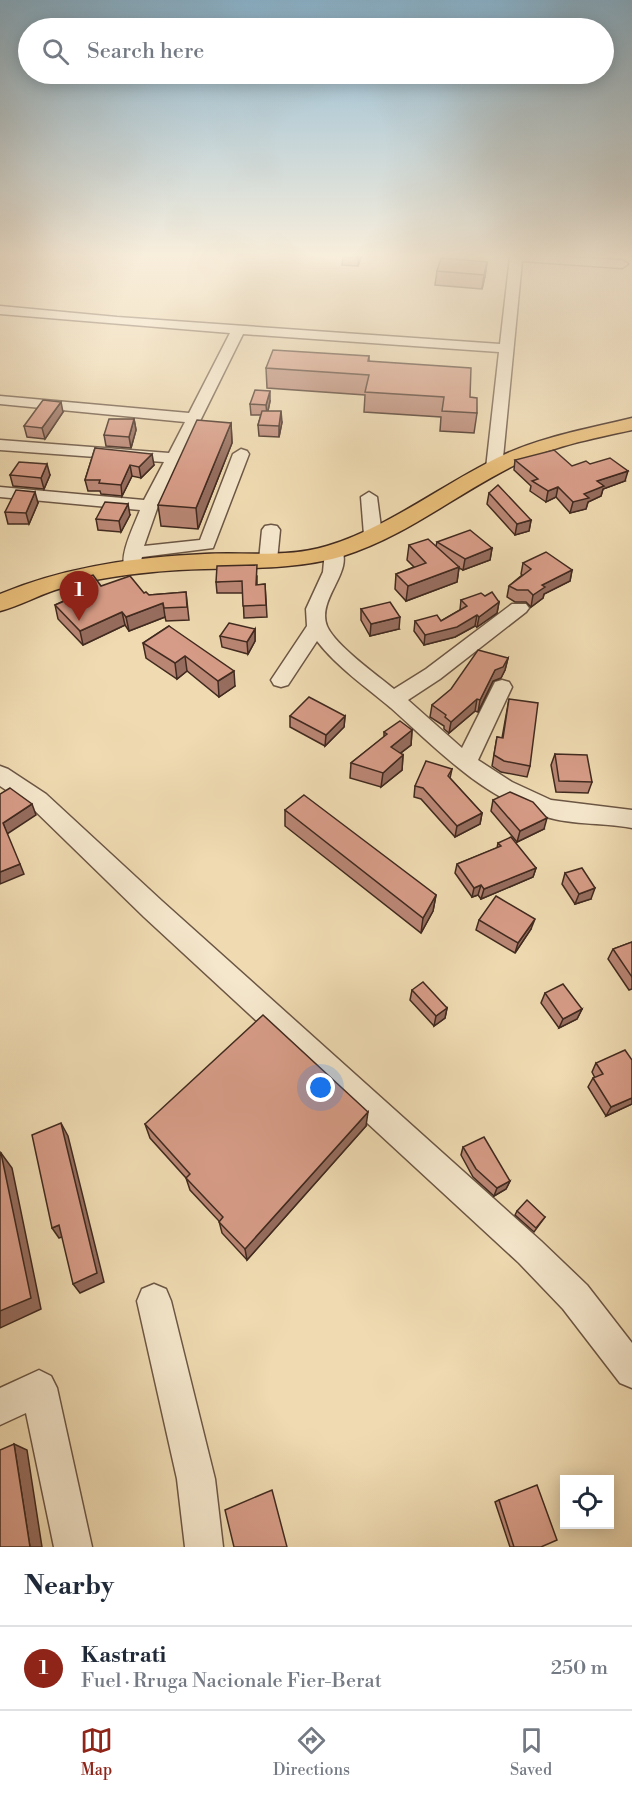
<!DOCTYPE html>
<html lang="en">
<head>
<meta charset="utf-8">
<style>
	:root { --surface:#fff; --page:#f2f2f3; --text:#1f2937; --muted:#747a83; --line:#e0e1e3; --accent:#8f2418 }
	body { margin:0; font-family:"Libre Bodoni",serif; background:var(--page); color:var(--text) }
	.controls { position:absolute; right:18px; bottom:18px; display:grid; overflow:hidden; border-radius:0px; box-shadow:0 3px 15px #0003 }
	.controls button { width:54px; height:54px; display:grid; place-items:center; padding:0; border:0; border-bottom:2px solid var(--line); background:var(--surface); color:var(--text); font:30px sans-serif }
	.you { position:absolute; left:321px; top:1088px; width:21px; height:21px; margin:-15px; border:4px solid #fff; border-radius:50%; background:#1a73e8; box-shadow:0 0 0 9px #1a73e833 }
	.badge { display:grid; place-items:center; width:39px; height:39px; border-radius:50%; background:var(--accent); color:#fff; font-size:20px; font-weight:700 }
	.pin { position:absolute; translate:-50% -50px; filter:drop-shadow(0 2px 3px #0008) }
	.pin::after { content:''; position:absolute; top:32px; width:21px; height:18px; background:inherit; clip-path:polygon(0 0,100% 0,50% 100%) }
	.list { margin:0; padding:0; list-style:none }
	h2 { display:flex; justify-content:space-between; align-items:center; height:78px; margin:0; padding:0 24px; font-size:26px }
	h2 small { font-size:20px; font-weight:400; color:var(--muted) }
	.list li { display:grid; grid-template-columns:39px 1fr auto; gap:18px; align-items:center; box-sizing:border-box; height:84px; padding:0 24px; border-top:2px solid var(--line) }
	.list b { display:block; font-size:22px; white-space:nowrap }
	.list p { margin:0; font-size:20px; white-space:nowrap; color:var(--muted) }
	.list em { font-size:20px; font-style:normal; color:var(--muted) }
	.icon { flex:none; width:33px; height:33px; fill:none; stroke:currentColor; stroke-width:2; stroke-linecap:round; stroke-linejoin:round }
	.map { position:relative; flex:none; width:632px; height:1547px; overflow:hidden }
	.search { position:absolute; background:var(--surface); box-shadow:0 3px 15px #0003; left:18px; right:18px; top:18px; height:66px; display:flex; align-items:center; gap:15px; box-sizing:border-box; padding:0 21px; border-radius:33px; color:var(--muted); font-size:22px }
	.sheet { height:162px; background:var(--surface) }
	nav { display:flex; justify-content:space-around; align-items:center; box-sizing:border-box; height:84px; border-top:2px solid var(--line); background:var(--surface); font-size:16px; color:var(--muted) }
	nav a { display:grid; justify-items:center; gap:3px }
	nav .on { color:var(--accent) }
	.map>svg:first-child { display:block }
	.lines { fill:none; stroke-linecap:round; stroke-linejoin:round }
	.minor-casing { stroke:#6c5644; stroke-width:3 }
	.major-casing { stroke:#412a1f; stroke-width:3 }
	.minor { fill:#f5e7cc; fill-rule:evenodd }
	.major { fill:#e8bd78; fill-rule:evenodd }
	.wall { fill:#b98674; stroke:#412a1f; stroke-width:1.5 }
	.shaded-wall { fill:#966d5e; stroke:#412a1f; stroke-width:1.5 }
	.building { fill:#d79c87; stroke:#412a1f; stroke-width:1.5 }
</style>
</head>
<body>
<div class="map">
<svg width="632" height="1547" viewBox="0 0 632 1547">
	<rect width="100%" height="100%" fill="#efdab1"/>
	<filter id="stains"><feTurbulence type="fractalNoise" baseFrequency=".00333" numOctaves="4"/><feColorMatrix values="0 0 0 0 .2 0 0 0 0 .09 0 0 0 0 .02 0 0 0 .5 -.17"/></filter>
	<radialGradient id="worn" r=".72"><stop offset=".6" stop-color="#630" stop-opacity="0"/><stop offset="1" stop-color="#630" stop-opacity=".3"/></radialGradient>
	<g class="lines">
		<g class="minor-casing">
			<g id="minor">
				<path d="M510,257H567L622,260L628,264L622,268L522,261L502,468L500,471L494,473L486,468L499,352L243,334L158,506L144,546L200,540L233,454L241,449L247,451L249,454L213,548L142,557L138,571H126C117,558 135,524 140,510L0,497V487L144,500L164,462L0,450V440L169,453L185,422L0,404V396L189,413L230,333L0,314V306L117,317L500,344Z"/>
				<polygon points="369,492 377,497 382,535 379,539 367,539 364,535 361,497"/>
				<polygon points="271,525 277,526 280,530 277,560 274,564 262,564 259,560 262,530 265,526"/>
				<path d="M334,546L340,547C356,570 316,599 327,626C335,645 377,675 394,689L426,669L512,604H526L529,608L526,612L440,679L408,700L462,748L495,682L502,680L509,682L512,687L478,760L512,782L551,800L632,810V828C601,822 568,826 538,814C478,793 437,749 391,708C366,687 337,667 317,641L288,685L281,687L274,685L271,680L307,626L306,609L323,572L325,551L328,547Z"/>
				<polygon points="0,766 8,769 46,794 162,901 541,1241 587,1285 632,1343 632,1388 620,1383 563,1309 519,1263 144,917 30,806 0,786"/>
				<polygon points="154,1284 166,1289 171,1301 215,1479 223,1547 185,1547 177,1479 137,1301 142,1289"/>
				<polygon points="39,1370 51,1376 57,1388 92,1547 54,1547 26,1413 0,1425 0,1388"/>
			</g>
		</g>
		<g class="major-casing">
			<path id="major" d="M632,418V430C591,439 548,447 511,467C454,496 404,537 343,556C282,574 216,565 153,572C120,575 87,580 55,590C37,596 19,606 0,611V594C65,567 135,557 205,554C245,552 288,558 327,546C389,527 440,486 497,458C539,437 587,429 632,418Z"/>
		</g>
		<use href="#minor" class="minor"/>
		<use href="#major" class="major"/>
	</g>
	<g class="wall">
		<polygon points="343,257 361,257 358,266 342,265"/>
		<polygon points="487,262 485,276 482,289 435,285 437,271"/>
		<polygon points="369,356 369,361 477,413 474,433 440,431 441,417 364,412 365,395 267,388 266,368"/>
		<polygon points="270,401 268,411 282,422 279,437 259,436 258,425 261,415 251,415 250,404"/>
		<polygon points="63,412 45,439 27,437 24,426"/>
		<polygon points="134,419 136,430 131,448 106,446 104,435"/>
		<polygon points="231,423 232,443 198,529 161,526 158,505"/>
		<polygon points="95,448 154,465 141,478 132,476 122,496 101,494 100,491 88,491 85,480"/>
		<polygon points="515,460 572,466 590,464 625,481 603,489 601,496 588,502 586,509 570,513 556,497 546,502 530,491 531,486 514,470"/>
		<polygon points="10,475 50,475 44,489 13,486"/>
		<polygon points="489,493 531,520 529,531 515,535 487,504"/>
		<polygon points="38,503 29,524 8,524 5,512"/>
		<polygon points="130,515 121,532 98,530 96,519"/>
		<polygon points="437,542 492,548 490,560 463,570 459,568 457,582 406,601 395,589 396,574 414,567 407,560 409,545 436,546"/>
		<polygon points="523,563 572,570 570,581 544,594 543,598 531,607 526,602 515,602 507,597 509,586 522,575 521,574"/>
		<polygon points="257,576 257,585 265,584 267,617 244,618 243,593 217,593 216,582"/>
		<polygon points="73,581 144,593 149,595 186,592 189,620 166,621 165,617 129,631 125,625 83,645 58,619 55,605 77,595"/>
		<polygon points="485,596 499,602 497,613 477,627 475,626 455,637 424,645 414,631 415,621 441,621 460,610 461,600"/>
		<polygon points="361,609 399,629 370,636 361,620"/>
		<polygon points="169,626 235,686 219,697 187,671 177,679 146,658 143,643"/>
		<polygon points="255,629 255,641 248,654 222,647 220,636"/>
		<polygon points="508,658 505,670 501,678 493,681 478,712 475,711 449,733 444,729 444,726 430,717 432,705"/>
		<polygon points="509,699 530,766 527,777 501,772 492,766 497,737 502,738"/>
		<polygon points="290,716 345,716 344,727 325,746 290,727"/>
		<polygon points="412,730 411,745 401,753 403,755 402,770 381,787 350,778 351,763 384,737 384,732"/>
		<polygon points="555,754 592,782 588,793 556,792 551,765"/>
		<polygon points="452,769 450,778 482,813 480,824 455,837 421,799 414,797 415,786"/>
		<polygon points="493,800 544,829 517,842 491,811"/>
		<polygon points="285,810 436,895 433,911 421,933 285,826"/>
		<polygon points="498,843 536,868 533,877 481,899 478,895 472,897 455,873 457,864 497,848"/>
		<polygon points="565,873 591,899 575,904 562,884"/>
		<polygon points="479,920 531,929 515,953 476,930"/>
		<polygon points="632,942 632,989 629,990 608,959 613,949"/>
		<polygon points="412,990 447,1008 445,1018 434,1026 410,1000"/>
		<polygon points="545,993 582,1009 577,1019 559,1028 541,1003"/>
		<polygon points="596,1063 632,1104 606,1116 588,1087 593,1078 595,1078 592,1072"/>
		<polygon points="145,1124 366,1126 247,1260 222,1233 219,1221 190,1190 186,1178 150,1138"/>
		<polygon points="463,1147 510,1181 506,1189 494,1196 473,1177 461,1155"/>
		<polygon points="517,1211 545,1217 534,1232 515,1215"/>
		<polygon points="499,1500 541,1547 510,1547 495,1502"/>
	</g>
	<g class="shaded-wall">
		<polygon points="358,257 361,257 358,266"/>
		<polygon points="487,262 485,276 482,289 484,275"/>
		<polygon points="270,391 270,401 267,415 266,405"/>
		<polygon points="61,402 63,412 45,439 42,428"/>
		<polygon points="281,411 282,422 279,437 279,426"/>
		<polygon points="134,419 136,430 131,448 129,437"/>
		<polygon points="231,423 232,443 198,529 196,508"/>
		<polygon points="152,454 154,465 141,478 139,467"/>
		<polygon points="47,464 50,475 44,489 41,478"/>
		<polygon points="130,465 132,476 122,496 121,485"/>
		<polygon points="628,471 625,481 603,489 601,496 588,502 586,509 570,513 573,502 597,481"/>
		<polygon points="558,487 556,497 546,502 548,491"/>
		<polygon points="35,492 38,503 29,524 26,513"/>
		<polygon points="128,504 130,515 121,532 119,521"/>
		<polygon points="531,520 529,531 515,535 517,524"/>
		<polygon points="492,548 490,560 463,570 465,559"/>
		<polygon points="459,567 457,582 406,601 408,586"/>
		<polygon points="572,570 570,581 544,594 543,598 531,607 533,595 542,585"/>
		<polygon points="499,602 497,613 477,627 479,617"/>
		<polygon points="163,603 165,617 129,631 126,617"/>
		<polygon points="122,612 125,625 83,645 80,631"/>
		<polygon points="477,615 475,626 455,637 424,645 425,635"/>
		<polygon points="400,617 399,629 370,636 371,624"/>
		<polygon points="255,629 255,641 248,654 247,642"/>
		<polygon points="185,656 187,671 177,679 175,663"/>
		<polygon points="508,658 505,670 501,678 493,681 478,712 480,700 495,670"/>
		<polygon points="234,671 235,686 219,697 218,681"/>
		<polygon points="477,699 475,711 449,733 451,722"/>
		<polygon points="345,716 344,727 325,746 326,735"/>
		<polygon points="412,730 411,745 390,761 391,747"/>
		<polygon points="403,755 402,770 381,787 383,773"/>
		<polygon points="32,804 36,815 7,834 3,823"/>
		<polygon points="482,813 480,824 455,837 457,826"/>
		<polygon points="547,818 544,829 517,842 520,831"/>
		<polygon points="20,864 24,874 0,884 0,872"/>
		<polygon points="536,868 533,877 481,899 484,889"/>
		<polygon points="481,885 478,895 472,897 474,888"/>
		<polygon points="595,888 591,899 575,904 579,894"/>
		<polygon points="436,895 433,911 421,933 423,918"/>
		<polygon points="535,919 531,929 515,953 518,943"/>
		<polygon points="447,1008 445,1018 434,1026 436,1016"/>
		<polygon points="582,1009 577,1019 559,1028 563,1019"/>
		<polygon points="632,1098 632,1104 606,1116 611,1107"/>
		<polygon points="368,1112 366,1126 247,1260 245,1249"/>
		<polygon points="61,1123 68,1136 104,1282 80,1293 73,1284"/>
		<polygon points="1,1153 12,1168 41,1309 0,1328"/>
		<polygon points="510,1181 506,1189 494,1196 497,1188"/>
		<polygon points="59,1225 67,1235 59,1238 52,1228"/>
		<polygon points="14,1444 27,1450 42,1547 30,1547"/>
	</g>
	<g class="building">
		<polygon points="441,258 487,262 484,275 437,271"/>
		<polygon points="273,350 369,356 368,361 471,368 470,397 477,398 477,413 442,411 444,397 365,392 369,375 266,368"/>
		<polygon points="255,390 270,391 266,405 250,404"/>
		<polygon points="43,400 61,402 42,428 24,426"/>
		<polygon points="262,411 281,411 279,426 258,425"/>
		<polygon points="109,419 134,419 129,437 104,435"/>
		<polygon points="197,420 231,423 196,508 158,505"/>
		<polygon points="95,448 152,454 139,467 130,465 121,485 99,483 100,480 85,480"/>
		<polygon points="554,450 572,466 586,461 590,464 610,458 628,471 597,481 604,486 584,494 589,498 573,502 558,487 548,491 532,481 538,479 515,460"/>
		<polygon points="19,462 47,464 41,478 10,475"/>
		<polygon points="498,485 531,520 517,524 489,493"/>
		<polygon points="16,490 35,492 26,513 5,512"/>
		<polygon points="105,502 128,504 119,521 96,519"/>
		<polygon points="470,530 492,548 465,559 437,542"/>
		<polygon points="428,539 459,567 408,586 396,574 426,563 409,545"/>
		<polygon points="546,552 572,570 542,585 545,587 533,595 528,590 517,590 509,586 531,569 523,563"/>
		<polygon points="257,565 256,585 265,584 266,605 243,606 242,581 216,582 217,566"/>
		<polygon points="93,575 101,586 130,576 144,593 146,592 149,595 186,592 187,607 164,608 163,603 126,617 122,612 80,631 55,605 81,594 73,581"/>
		<polygon points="492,592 499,602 479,617 477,615 457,627 425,635 415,621 437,615 441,621 467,606 461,600 481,593 485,596"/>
		<polygon points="390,602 400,617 371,624 361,609"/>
		<polygon points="229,623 255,629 247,642 220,636"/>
		<polygon points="169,626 234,671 218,681 185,656 175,663 143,643"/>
		<polygon points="478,650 508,658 503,667 495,670 480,700 477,699 451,722 445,717 446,715 432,705 451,689"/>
		<polygon points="309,697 345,716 326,735 290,716"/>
		<polygon points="509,699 538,703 530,766 504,761 494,755 497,737 503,738"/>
		<polygon points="400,721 412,730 391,747 403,755 383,773 351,763 387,734 384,732"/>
		<polygon points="555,754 587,755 592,782 559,781"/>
		<polygon points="426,761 452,769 448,776 482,813 457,826 423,788 415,786"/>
		<polygon points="10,788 32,804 3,823 20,864 0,872 0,794"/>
		<polygon points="510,792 533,802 547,818 520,831 493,800"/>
		<polygon points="304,795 436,895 423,918 285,810"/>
		<polygon points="511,837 536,868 484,889 481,885 474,888 457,864 501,846 498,843"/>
		<polygon points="582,868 595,888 579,894 565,873"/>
		<polygon points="496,896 535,919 518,943 479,920"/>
		<polygon points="632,942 632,977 613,949"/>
		<polygon points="423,982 447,1008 436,1016 412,990"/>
		<polygon points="563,984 582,1009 563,1019 545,993"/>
		<polygon points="263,1015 368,1112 245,1249 219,1222 223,1217 186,1178 190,1174 145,1124"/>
		<polygon points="625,1050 632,1060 632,1098 611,1107 593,1078 603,1074 596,1063"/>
		<polygon points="61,1123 97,1273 73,1284 59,1225 52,1228 32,1135"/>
		<polygon points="484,1137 510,1181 497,1188 476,1169 463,1147"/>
		<polygon points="0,1153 1,1153 31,1298 0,1311"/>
		<polygon points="527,1200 545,1217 536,1228 517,1211"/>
		<polygon points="14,1444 30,1547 0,1547 0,1450"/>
		<polygon points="537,1485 557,1540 541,1547 514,1547 499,1500"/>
		<polygon points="272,1490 287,1547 234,1547 225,1510"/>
	</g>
	<linearGradient id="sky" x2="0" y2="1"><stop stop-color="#89b6d2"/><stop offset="0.54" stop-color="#f8eedc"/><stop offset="1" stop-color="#f8eedc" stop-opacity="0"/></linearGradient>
	<rect width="632" height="473" fill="url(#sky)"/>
	<rect width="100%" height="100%" filter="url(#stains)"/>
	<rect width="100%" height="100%" fill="url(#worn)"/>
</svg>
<div class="controls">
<button><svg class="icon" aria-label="locate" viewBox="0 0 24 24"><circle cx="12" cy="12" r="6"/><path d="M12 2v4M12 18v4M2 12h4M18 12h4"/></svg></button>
</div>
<div class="you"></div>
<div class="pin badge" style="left:79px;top:621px">1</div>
<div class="search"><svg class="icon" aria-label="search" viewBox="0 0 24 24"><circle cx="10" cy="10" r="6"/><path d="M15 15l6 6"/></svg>Search here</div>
</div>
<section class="sheet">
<h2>Nearby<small></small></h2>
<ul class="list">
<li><span class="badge">1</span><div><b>Kastrati</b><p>Fuel · Rruga Nacionale Fier-Berat</p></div><em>250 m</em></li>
</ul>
</section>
<nav>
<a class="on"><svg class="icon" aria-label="map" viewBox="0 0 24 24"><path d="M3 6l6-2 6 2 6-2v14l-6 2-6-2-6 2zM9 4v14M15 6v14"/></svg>Map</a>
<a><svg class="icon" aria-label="directions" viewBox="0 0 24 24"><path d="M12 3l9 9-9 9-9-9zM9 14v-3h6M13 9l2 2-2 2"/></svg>Directions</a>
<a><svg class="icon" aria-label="saved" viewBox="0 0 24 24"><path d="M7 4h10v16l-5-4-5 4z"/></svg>Saved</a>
</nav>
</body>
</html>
